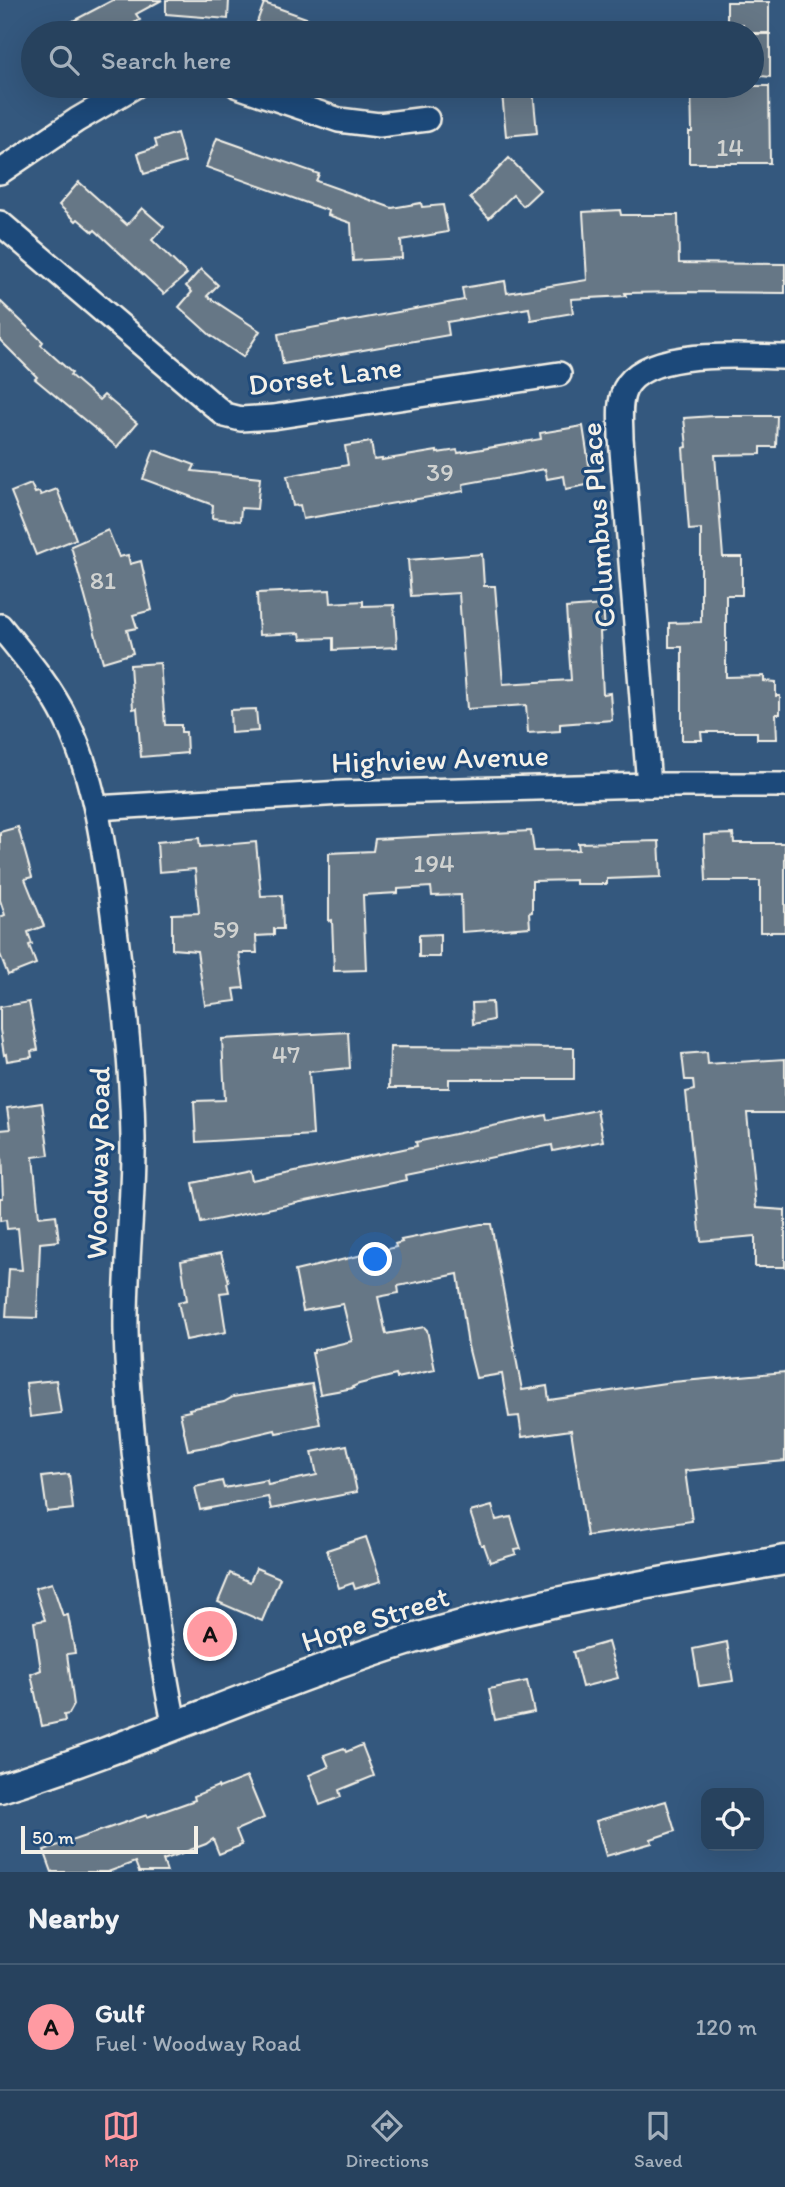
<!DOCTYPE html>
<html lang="en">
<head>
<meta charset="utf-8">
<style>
	:root { --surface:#27425e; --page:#2f4964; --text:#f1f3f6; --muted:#a4b0bc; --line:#435b73; --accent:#ff9aa2 }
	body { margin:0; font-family:Itim,sans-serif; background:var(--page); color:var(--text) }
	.controls { position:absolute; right:21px; bottom:21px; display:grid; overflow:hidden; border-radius:14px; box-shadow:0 7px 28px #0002 }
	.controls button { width:63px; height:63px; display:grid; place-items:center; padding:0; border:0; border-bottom:2px solid var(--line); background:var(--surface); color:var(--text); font:35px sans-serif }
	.scale { position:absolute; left:21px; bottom:18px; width:177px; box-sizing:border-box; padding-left:7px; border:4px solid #f4f1e8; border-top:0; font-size:19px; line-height:24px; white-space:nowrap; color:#f4f1e8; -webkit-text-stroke:5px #1f4a7a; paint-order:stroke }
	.you { position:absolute; left:376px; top:1260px; width:24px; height:24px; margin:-18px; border:5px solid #fff; border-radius:50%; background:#1a73e8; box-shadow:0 0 0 10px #1a73e833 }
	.badge { display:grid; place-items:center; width:46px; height:46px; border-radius:50%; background:var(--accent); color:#111; font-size:23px; font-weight:700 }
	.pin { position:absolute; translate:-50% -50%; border:4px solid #fff; box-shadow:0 2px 7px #0006 }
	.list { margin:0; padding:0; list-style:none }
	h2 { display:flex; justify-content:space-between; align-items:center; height:91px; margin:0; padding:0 28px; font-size:30px }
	h2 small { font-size:23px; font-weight:400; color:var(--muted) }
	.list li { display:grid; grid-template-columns:46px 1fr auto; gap:21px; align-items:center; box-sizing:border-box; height:126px; padding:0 28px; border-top:2px solid var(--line) }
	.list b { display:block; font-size:26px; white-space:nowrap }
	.list p { margin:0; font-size:23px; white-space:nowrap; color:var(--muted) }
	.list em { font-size:23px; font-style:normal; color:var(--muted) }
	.icon { flex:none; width:38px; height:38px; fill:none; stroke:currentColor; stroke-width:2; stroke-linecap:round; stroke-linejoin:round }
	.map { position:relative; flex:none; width:785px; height:1872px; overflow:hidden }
	.search { position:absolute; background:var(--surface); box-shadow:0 7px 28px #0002; left:21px; right:21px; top:21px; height:77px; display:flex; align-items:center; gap:18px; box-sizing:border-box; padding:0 24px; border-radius:38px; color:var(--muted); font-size:26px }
	.sheet { height:217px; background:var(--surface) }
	nav { display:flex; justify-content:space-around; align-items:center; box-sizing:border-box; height:98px; border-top:2px solid var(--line); background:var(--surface); font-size:19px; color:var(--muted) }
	nav a { display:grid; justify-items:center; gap:4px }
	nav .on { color:var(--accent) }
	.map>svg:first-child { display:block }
	.building { fill:#667786; stroke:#f4f1e8; stroke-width:2 }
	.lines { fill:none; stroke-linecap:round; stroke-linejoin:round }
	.minor-casing { stroke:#f4f1e8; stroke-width:28 }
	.major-casing { stroke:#f4f1e8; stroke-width:33 }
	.minor { stroke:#1f4a7a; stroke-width:23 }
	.major { stroke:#1f4a7a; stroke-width:28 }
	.labels { text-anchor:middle; stroke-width:6; stroke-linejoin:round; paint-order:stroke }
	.number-label { font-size:26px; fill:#d0d2d0 }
	.street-label { font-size:30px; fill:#f4f1e8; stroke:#1f4a7a }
</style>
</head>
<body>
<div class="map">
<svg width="785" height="1872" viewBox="0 0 785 1872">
	<rect width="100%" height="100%" fill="#34587e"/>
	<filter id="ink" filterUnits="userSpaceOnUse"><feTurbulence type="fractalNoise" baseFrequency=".0143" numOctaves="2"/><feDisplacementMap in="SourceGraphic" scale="14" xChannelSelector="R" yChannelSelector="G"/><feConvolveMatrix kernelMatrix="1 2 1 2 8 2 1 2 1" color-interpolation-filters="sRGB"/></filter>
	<g filter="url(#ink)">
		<g class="building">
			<polygon points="113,0 162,0 136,14 140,20 115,33 50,33"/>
			<polygon points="166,0 229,0 228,19 166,14"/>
			<polygon points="727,2 769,2 769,33 743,33 743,24 727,24"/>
			<polygon points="264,3 343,31 342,33 253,33"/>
			<polygon points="752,34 770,34 770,77 752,75"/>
			<polygon points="691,86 769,86 770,163 689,163 689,132 692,132"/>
			<polygon points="533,90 537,133 506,136 502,93"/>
			<polygon points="177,133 185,162 144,174 138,153 157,147 155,140"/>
			<polygon points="217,138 319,174 316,181 392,208 421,203 422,207 443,205 448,232 401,240 402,258 353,261 351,223 328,215 329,211 206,167"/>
			<polygon points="509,158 540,190 523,206 513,195 489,218 470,198"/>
			<polygon points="79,182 127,225 142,208 164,227 152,240 187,274 164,294 95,230 93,232 78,219 76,221 59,205"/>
			<polygon points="620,210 621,215 678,215 679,263 785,264 785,293 685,292 625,293 626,296 571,299 573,313 531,320 529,308 447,322 449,335 283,364 278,334 464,300 462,288 505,281 507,293 587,280 583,212"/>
			<polygon points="201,269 218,285 207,296 260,331 243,357 210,335 179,307 192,292 186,286"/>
			<polygon points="0,301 43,342 41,345 72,373 70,375 99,400 104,395 137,423 117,447 35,379 37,377 0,340"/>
			<polygon points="714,416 777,416 776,447 761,447 761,454 715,455 723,557 742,557 742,595 726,595 726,677 764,676 764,681 776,682 776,696 780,696 780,714 776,714 777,739 757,739 757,732 701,732 702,740 682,740 682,647 669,647 669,623 701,622 701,529 689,530 683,448 687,447 684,418"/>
			<polygon points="583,426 592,484 566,489 564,476 547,479 545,469 463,484 464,491 303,519 300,505 293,506 287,476 348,465 345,446 371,442 374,460 382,459 382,460 437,451 437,453 457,450 458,453 541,439 540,433"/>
			<polygon points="154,450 195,465 192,471 260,478 257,509 241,508 240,521 212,518 213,505 143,479"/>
			<polygon points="31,484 35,493 39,492 41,495 57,489 76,539 36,555 11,492"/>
			<polygon points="108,530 119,557 128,555 130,564 141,561 152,610 133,615 137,628 127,630 133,653 103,662 71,546"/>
			<polygon points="482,554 484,586 495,586 503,684 571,680 566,608 603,605 605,631 600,632 603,694 610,693 612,720 560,724 560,731 528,733 526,705 467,709 459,593 411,596 408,560"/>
			<polygon points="330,590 331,603 363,601 363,606 394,605 397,647 333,650 333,638 301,639 300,633 259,635 257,593"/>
			<polygon points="160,663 165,725 181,725 181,732 186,732 187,753 141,757 137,708 133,709 130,665"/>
			<polygon points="256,709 258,731 231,733 230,710"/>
			<polygon points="18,827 32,877 25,879 44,926 28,932 32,944 29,945 36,964 8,975 0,954 0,917 5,915 0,900 0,832"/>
			<polygon points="531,831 534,851 579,850 578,843 659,841 661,877 607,879 607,884 576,884 576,880 532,881 532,912 529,913 530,927 462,932 461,895 432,896 431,887 398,889 398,893 363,895 366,970 334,971 332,920 329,921 329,853 373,851 375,839"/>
			<polygon points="733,834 734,843 785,843 785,932 760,932 760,881 706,881 704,835"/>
			<polygon points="199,838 200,847 256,842 261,896 282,895 283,929 274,929 274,935 256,936 257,953 239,953 244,988 234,989 236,1001 205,1005 197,951 172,949 172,914 199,913 195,869 159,872 157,842"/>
			<polygon points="440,934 440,957 419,957 419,935"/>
			<polygon points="29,1002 38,1050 31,1051 32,1057 7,1061 6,1054 4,1055 0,1030 0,1007"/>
			<polygon points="492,1002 493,1020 473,1024 472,1003"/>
			<polygon points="348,1032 350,1068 309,1072 313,1135 196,1142 194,1101 225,1100 222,1039"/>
			<polygon points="390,1047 574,1048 574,1079 449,1079 449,1088 389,1088"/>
			<polygon points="707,1052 708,1064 785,1059 785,1113 747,1113 756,1208 785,1210 785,1267 755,1267 755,1236 701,1241 686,1092 694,1090 693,1080 685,1080 682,1054"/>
			<polygon points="42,1103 49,1155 33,1157 39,1217 56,1215 59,1241 40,1243 37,1318 6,1317 9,1269 22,1270 18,1228 7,1229 6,1220 0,1221 0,1198 3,1198 0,1130 10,1129 7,1108"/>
			<polygon points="597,1110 603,1141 553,1151 552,1145 405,1175 406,1180 201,1223 193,1183 251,1171 253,1181 417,1146 416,1142 546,1115 547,1120"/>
			<polygon points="481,1224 491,1224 522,1390 547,1386 549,1400 672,1382 785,1372 785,1461 685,1471 692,1521 587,1536 571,1430 522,1437 519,1416 509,1417 502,1374 476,1378 468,1346 458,1274 398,1286 399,1293 378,1297 386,1334 424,1327 427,1330 435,1370 397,1378 396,1375 359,1384 352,1387 353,1388 320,1394 312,1353 314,1353 314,1350 352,1341 343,1304 303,1311 295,1271 396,1247 395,1244 402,1242 401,1240"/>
			<polygon points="221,1253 229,1282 227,1283 229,1292 220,1293 226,1332 186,1340 178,1302 187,1300 181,1261"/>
			<polygon points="56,1380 61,1413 30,1417 26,1383"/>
			<polygon points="312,1384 320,1424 287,1431 276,1433 275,1430 232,1440 222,1444 188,1450 180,1413 190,1411 189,1409 224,1402 233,1397"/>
			<polygon points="347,1445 357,1492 271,1509 268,1497 200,1510 195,1487 222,1481 224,1488 267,1480 268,1485 317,1475 312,1452"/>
			<polygon points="69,1474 73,1509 47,1512 42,1477"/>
			<polygon points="492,1506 496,1520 511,1517 521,1549 515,1550 516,1554 490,1562 484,1545 481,1545 470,1512"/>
			<polygon points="366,1537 381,1581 355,1589 353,1583 339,1588 327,1550"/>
			<polygon points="256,1568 280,1578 262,1621 218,1602 230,1573 250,1582"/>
			<polygon points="52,1583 63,1616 68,1615 75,1653 67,1654 74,1705 69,1714 64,1715 65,1721 42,1726 31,1674 41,1670 34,1622 45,1620 35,1588"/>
			<polygon points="608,1642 618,1678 582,1687 573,1652"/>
			<polygon points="727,1642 733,1681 699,1686 693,1649"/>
			<polygon points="527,1681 534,1712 495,1720 489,1689"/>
			<polygon points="362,1745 374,1776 339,1790 341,1797 320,1805 309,1775 329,1767 324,1755 344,1748 346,1752"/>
			<polygon points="247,1777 264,1818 236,1830 242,1845 219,1854 213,1839 206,1844 163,1860 167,1872 139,1872 135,1862 108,1872 52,1872 44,1850 147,1815 147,1817 195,1800 194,1796 218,1786 219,1788"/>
			<polygon points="666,1801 675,1831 651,1839 652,1843 606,1856 596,1821"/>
		</g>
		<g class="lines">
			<g class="minor-casing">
				<g id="minor">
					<polyline points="238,86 339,120 379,125 427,119"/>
					<polyline points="0,172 77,120 135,86"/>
					<polyline points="0,223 225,415 241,419 273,417 559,374"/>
					<path d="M0,626C23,655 49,684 66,719C94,777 103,841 112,906C122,983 132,1060 133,1138C134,1202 125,1267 126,1331C128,1414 138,1494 150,1575C157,1626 164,1677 175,1727"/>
					<path d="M649,785L621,438C621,423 618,403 625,389C646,347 744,357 785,357"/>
					<polyline points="96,808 342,793 649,785 785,785"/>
				</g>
			</g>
			<g class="major-casing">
				<path id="major" d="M0,1788C140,1745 273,1682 413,1639C536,1601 659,1582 785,1560"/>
			</g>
			<use href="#minor" class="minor"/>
			<use href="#major" class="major"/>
		</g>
	</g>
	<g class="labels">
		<g class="number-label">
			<text x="730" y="156">14</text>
			<text x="440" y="481">39</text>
			<text x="103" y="589">81</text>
			<text x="434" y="872">194</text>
			<text x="226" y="938">59</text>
			<text x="286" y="1063">47</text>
		</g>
		<g class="street-label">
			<text transform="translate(325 376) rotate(-7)" y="10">Dorset Lane</text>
			<text transform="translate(598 525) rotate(-94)" y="10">Columbus Place</text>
			<text transform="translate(440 759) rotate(-2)" y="10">Highview Avenue</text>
			<text transform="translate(98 1163) rotate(-89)" y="10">Woodway Road</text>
			<text transform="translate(375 1619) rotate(-18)" y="10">Hope Street</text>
		</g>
	</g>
</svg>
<div class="controls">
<button><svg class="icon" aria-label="locate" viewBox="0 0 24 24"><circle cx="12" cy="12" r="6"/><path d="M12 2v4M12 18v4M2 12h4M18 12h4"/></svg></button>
</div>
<div class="scale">50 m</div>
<div class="you"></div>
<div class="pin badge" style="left:210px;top:1634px">A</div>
<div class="search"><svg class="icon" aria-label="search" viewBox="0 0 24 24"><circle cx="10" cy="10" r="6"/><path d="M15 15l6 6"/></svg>Search here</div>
</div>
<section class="sheet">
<h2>Nearby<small></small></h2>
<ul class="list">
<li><span class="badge">A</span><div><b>Gulf</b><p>Fuel · Woodway Road</p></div><em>120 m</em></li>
</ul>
</section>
<nav>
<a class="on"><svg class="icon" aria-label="map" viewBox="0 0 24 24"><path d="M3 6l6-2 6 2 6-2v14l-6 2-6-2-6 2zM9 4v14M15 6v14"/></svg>Map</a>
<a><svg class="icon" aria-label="directions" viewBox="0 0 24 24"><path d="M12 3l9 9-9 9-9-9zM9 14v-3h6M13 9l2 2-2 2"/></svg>Directions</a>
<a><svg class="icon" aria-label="saved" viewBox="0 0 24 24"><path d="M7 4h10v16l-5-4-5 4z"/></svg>Saved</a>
</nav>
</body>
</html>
